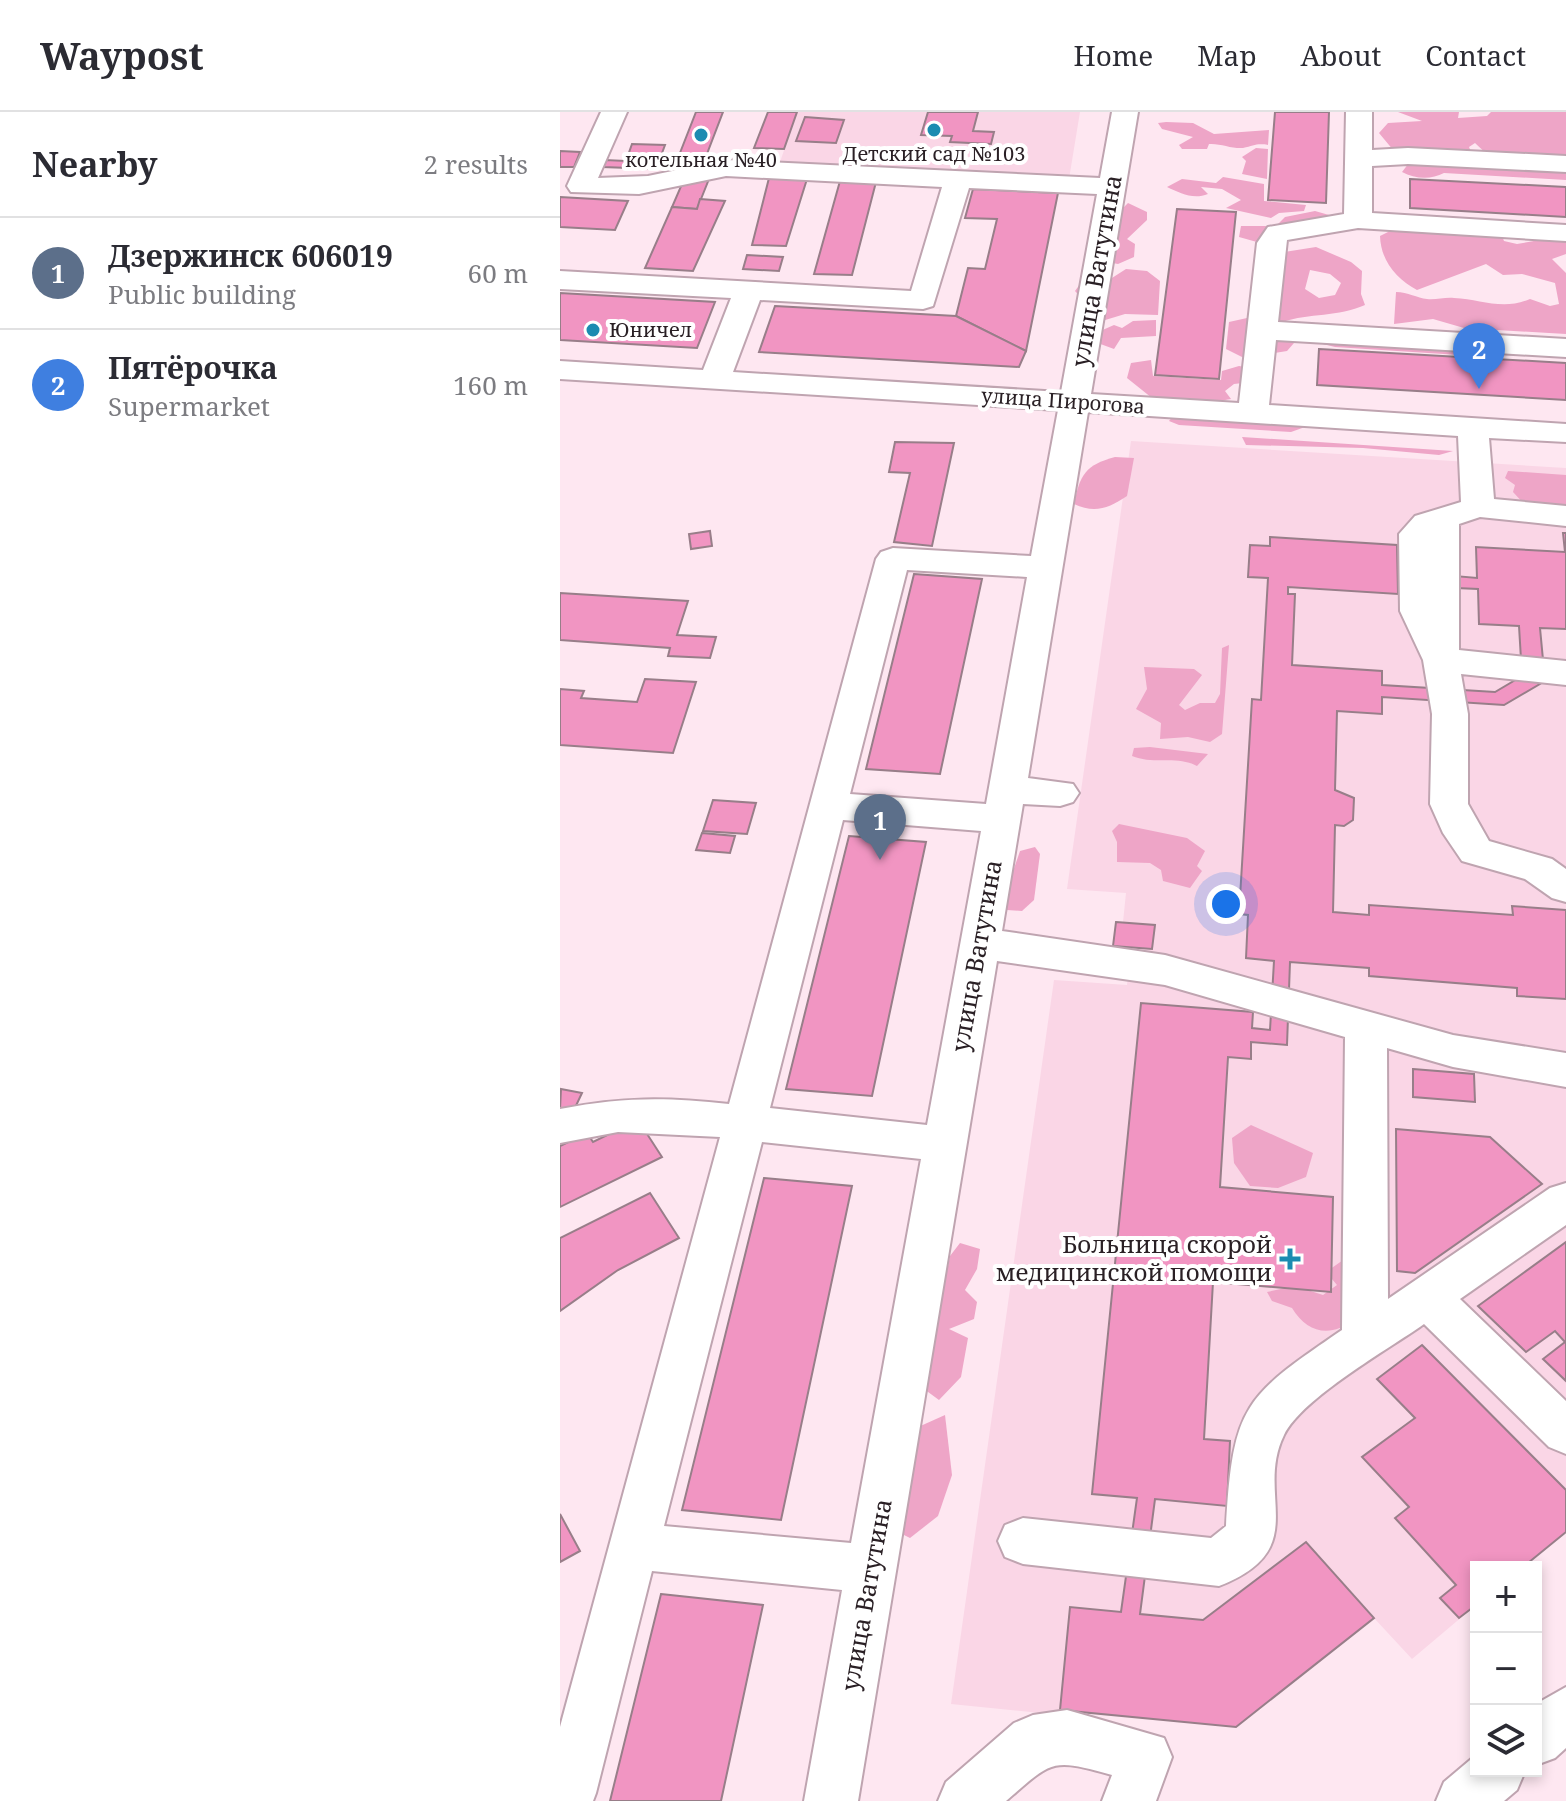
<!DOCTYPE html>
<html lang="en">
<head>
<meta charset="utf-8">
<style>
	:root { --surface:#fff; --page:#f7f7f7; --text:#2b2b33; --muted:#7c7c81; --line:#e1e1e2; --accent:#1c8bb1 }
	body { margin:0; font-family:"Noto Serif",serif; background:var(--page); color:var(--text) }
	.controls { position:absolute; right:24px; bottom:24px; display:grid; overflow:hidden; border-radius:0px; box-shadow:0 4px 12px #0003 }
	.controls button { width:72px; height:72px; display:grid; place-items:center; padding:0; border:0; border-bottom:2px solid var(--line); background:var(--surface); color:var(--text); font:40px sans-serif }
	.you { position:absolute; left:666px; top:792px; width:28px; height:28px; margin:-20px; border:6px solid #fff; border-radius:50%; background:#1a73e8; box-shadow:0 0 0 12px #1a73e833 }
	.badge { display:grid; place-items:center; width:52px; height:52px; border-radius:50%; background:var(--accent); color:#fff; font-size:26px; font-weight:700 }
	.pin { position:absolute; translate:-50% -66px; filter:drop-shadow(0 2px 4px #0008) }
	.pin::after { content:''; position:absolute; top:42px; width:28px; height:24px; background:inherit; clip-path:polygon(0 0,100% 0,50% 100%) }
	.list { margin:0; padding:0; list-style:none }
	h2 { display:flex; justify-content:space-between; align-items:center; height:104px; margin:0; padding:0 32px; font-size:34px }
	h2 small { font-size:26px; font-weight:400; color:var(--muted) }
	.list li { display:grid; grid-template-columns:52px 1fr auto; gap:24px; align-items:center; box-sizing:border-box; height:112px; padding:0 32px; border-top:2px solid var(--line) }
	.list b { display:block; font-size:30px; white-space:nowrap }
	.list p { margin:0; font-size:26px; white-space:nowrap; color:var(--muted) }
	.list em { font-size:26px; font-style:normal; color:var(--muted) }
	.icon { flex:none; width:44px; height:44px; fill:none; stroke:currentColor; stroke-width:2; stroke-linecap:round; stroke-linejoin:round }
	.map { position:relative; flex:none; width:1006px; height:1689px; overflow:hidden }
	header { display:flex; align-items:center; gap:48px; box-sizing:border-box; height:112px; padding:0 40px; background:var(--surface); border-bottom:2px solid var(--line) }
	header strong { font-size:38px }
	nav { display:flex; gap:44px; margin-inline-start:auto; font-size:28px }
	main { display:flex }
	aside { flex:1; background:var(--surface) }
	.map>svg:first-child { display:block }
	.built { fill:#fad6e6 }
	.green { fill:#eea5c7; fill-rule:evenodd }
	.building { fill:#f195c2; stroke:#987e89; stroke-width:2 }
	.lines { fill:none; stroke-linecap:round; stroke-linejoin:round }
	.minor-casing { stroke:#bfa4b0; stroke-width:4 }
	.minor { fill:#fff; fill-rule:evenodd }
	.poi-dot { fill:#1c8bb1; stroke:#fff; stroke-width:3 }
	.labels { text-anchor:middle; stroke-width:8; stroke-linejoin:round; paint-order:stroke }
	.far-poi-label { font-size:20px; fill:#2a2025; stroke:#fff }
	.far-street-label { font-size:20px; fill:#2a2025; stroke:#fff }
	.street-label { font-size:24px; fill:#2a2025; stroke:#fff }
	.poi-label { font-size:24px; fill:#2a2025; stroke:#fff; text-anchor:end }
</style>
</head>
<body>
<header>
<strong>Waypost</strong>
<nav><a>Home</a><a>Map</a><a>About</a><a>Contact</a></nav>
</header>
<main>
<aside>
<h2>Nearby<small>2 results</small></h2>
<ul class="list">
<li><span class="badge" style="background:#5c6f8a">1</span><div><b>Дзержинск 606019</b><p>Public building</p></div><em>60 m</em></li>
<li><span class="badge" style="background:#3f7fe0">2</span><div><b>Пятёрочка</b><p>Supermarket</p></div><em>160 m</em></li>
</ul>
</aside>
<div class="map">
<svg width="1006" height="1689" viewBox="0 0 1006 1689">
	<rect width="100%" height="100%" fill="#fee7f1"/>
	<g class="built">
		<polygon points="237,0 520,0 509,67 219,53"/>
		<polygon points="571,329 1006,356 1006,1420 963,1455 916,1455 916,1493 852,1547 814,1506 676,1615 501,1598 500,1603 391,1592 494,868 567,873 571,836 553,834 556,810 563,810 566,781 507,777"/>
	</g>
	<g class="green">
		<polygon points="838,0 899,0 898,6 927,4 931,0 1006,0 1006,48 932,47 915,31 909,35 912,42 834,39 819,21 828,11 862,9"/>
		<path d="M606,10L633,11L654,22L709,18L708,33C696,31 694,34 683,36C672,37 660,31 649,32L647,37H622L619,33L633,25L602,17L598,11Z"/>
		<polygon points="696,36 708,37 707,67 682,62 686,49 682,45"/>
		<path d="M852,47L1006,55V68L884,61C871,68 855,67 842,60Z"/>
		<path d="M663,65L704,72V89L746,93L744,99L719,101L711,106L666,96L681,88L662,77L641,75L648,82C633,88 620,81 607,75L622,67L656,71Z"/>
		<polygon points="568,91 587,100 587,108 567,127 575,132 574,145 558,152 542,149 546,130 560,121 559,100"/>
		<polygon points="755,99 769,103 764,114 704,119 708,126 704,132 679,125 681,114 716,114 725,105"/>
		<path d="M838,115H855L877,122L891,118L942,124L944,129L957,132L985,127L1006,130V142L992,147L1006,161V222L904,216L873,207L834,212L836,180C848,180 857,186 867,187C876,188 885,185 894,186C921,187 942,199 970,187L990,194L999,192L995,171L962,162L943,163L926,152L857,178C837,167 821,150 820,124Z"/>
		<path d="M756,135L791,150L802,159L801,182L805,193C778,205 750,201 722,210L714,207L721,189L715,177L718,141ZM750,158L770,162L781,171L775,183L759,186L745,177Z"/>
		<polygon points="566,157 587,159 600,169 598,203 565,202 542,209 515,179 523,168 541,173"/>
		<polygon points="687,206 714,214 734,231 727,239 684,246 666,237 669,210"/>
		<polygon points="596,208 596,224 561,226 554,237 535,230 538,220 554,213 562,216 573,209"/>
		<polygon points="761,224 905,234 899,243 775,235 759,231"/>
		<polygon points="591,248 593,264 661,268 662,259 679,254 691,256 691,270 674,272 665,279 671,287 648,291 592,286 567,266 571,251"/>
		<polygon points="614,303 742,312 745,315 731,320 619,313 609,309"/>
		<polygon points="682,325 893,339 879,343 803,336 686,333"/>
		<path d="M555,345L574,346L567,384C549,396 535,402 514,392C520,363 525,353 555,345Z"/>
		<polygon points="948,359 1006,363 1006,401 967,395 953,380 955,373 945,366"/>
		<polygon points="669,533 662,622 650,630 628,625 600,627 601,611 576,597 587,577 584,555 634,557 642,563 619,593 625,598 640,591 655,591 660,582 662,536"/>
		<path d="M590,635L648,642L637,654C616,643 593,653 572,644L574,636Z"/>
		<polygon points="559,712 627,726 645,739 637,754 642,759 630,776 603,769 601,758 590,751 557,750 557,730 552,719"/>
		<polygon points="475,735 480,742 474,788 462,799 447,798 445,783 460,739"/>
		<polygon points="691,1013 753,1041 746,1065 718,1076 690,1074 674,1051 672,1026"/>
		<polygon points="400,1131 420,1137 417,1157 405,1178 417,1190 414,1207 389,1217 408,1226 401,1265 379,1288 364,1277 390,1144"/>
		<path d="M786,1146L794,1208C770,1226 747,1221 732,1196L712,1189L707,1180L735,1174L763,1183L777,1173L766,1160Z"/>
		<polygon points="385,1303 392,1363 378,1404 350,1426 340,1421 356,1316"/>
	</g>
	<g class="building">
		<polygon points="136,0 163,0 145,47 118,46"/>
		<polygon points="208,0 237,0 224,37 194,36"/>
		<polygon points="368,0 418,0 413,19 434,20 431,32 390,30 392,24 361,23"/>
		<polygon points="715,0 769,0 766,91 708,88"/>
		<polygon points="245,5 284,8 276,31 236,29"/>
		<polygon points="72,32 105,33 96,57 43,55 45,48 66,49"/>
		<polygon points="0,39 20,40 14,55 0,55"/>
		<polygon points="125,65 149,67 137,97 112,95"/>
		<polygon points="209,66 247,67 226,134 192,133"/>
		<polygon points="850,67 1006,75 1006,105 850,96"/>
		<polygon points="280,69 316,70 292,163 254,162"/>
		<polygon points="413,77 498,81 466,239 396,204 408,156 425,157 437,107 405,106"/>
		<polygon points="0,85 68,89 55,118 0,115"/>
		<polygon points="140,87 165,89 133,159 85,156 112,95 137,97"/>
		<polygon points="617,97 676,100 659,267 595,263"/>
		<polygon points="187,143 223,145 219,159 183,157"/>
		<polygon points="0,181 155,190 137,236 0,228"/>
		<polygon points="215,194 396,204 466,239 459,255 199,240"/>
		<polygon points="759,237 1006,251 1006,288 757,273"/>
		<polygon points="335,330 394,331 372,434 334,430 350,361 329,360"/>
		<polygon points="150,419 152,434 131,437 129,422"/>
		<polygon points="1003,421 1006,421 1006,517 980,516 985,569 944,593 822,585 822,602 777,599 775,678 794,686 793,708 784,714 775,713 773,800 809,803 809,793 953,803 952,794 1006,798 1006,887 957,884 957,876 809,864 809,856 730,850 727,933 691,930 691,947 668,945 660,1075 773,1085 771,1180 653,1170 644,1327 670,1329 667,1394 595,1387 580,1502 643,1508 746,1430 814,1506 676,1615 500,1598 510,1495 561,1500 577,1386 532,1382 581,891 693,900 692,916 710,918 714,849 686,846 688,803 679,802 692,587 701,588 708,466 688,465 690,433 710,434 710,425 837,433 838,482 728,475 728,482 735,482 732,553 822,559 822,573 935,580 962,564 959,514 919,512 918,477 896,476 895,464 917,466 916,435 1005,440"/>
		<polygon points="354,462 422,467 380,662 306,657"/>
		<polygon points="0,481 128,489 117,523 156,525 150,546 108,544 110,536 0,528"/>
		<polygon points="85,567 136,570 113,641 0,633 0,577 24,579 21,586 77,590"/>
		<polygon points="153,688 196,691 187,722 143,719"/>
		<polygon points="142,721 175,724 170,741 136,738"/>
		<polygon points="289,724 366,730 312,984 226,977"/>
		<polygon points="556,810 595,813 592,837 553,834"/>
		<polygon points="853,957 914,962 915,990 853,985"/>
		<polygon points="1,977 22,981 13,1000 0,997"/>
		<polygon points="78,1008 102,1045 0,1095 0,1034 27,1021 33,1030"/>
		<polygon points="836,1017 930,1025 982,1072 855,1161 837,1159"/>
		<polygon points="204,1066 292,1074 221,1408 122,1398"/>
		<polygon points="90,1081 119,1126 58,1158 0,1199 0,1126"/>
		<polygon points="1006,1130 1006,1269 983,1247 1005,1230 995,1219 966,1240 918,1194"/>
		<polygon points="862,1233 1006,1378 1006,1420 963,1455 916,1455 916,1493 899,1506 880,1486 896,1473 835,1406 849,1395 802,1345 855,1306 817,1267"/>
		<polygon points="0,1402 20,1439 0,1450"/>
		<polygon points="101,1482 203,1493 161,1689 50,1689"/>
	</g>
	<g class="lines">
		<g class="minor-casing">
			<g id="minor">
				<path d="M41,0H67L38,66L88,64L166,48L540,66L552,0H578L531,282L679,291L697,131L708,115L784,102L786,0H812V38L848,36L1006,44V60L848,52L812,54V101L1006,113V129L798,116L727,128L718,210L1006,227V245L716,228L709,293L1006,312V330L929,326L934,387L1006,394V414L920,405L899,412V538L1006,549V573L901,562L908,602V692L929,729L992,747L1006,757V790L992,786L965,767L902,749L883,721L870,692L872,602L863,548L840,499L839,422L855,404L901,390L898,324L528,300L468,666L513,672L519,681L513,690L500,694L463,692L442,819L605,843L893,923L1006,941V975L893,955L827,936L828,1187L990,1076L1006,1071V1113L900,1187L1006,1289V1342L989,1335L864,1212C829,1237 742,1286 724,1323C694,1384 754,1437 659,1474L463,1452L445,1445L438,1429L445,1413L463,1406L651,1426L666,1414C673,1293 684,1285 782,1218L785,925L605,873L437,849L298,1689H244L282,1478L92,1459L36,1681L33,1689H0V1615L160,1025L58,1020L0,1031V997C62,985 106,985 169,992L316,447L321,440L333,436L471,444L498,298L0,267V249L143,258L171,186L0,177V159L351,179L382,75L166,64L79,82L11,80L7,74ZM409,76L537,82L501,280L173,260L200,188L363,197L373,194ZM347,458L467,465L426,692L290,682ZM283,708L421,719L367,1013L210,996ZM202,1030L361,1047L291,1431L104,1414Z"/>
				<polygon points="1006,1575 1006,1636 995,1646 976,1653 976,1592"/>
				<path d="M507,1598L604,1626L612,1645L596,1689H542L552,1663C491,1646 493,1648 446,1689H378L386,1670L454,1611L473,1603Z"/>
				<polygon points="916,1643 916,1659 965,1659 957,1678 944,1689 876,1689 884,1670"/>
			</g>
		</g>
		<use href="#minor" class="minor"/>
	</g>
	<g class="poi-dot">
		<circle cx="374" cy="18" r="8"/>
		<circle cx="141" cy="23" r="8"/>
		<circle cx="33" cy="218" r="8"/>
		<path d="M726 1135h8v8h8v8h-8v8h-8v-8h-8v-8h8z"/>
	</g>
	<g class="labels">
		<g class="far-poi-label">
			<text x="374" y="49">Детский сад №103</text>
			<text x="141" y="55">котельная №40</text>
			<text x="49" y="225" text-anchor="start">Юничел</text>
		</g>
		<g class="far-street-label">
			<text transform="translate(503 289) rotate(4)" y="7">улица Пирогова</text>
		</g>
		<g class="street-label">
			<text transform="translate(537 159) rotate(-80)" y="8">улица Ватутина</text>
			<text transform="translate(417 844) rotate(-80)" y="8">улица Ватутина</text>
			<text transform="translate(307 1483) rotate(-80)" y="8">улица Ватутина</text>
		</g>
		<g class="poi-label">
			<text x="712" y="1141">Больница скорой<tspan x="712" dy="28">медицинской помощи</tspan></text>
		</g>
	</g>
</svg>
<div class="controls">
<button>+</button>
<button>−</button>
<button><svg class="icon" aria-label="layers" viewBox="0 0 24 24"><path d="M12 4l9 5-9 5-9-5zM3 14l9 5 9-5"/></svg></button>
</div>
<div class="you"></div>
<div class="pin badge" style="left:320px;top:748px;background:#5c6f8a">1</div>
<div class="pin badge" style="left:919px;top:277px;background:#3f7fe0">2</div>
</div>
</main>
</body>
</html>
